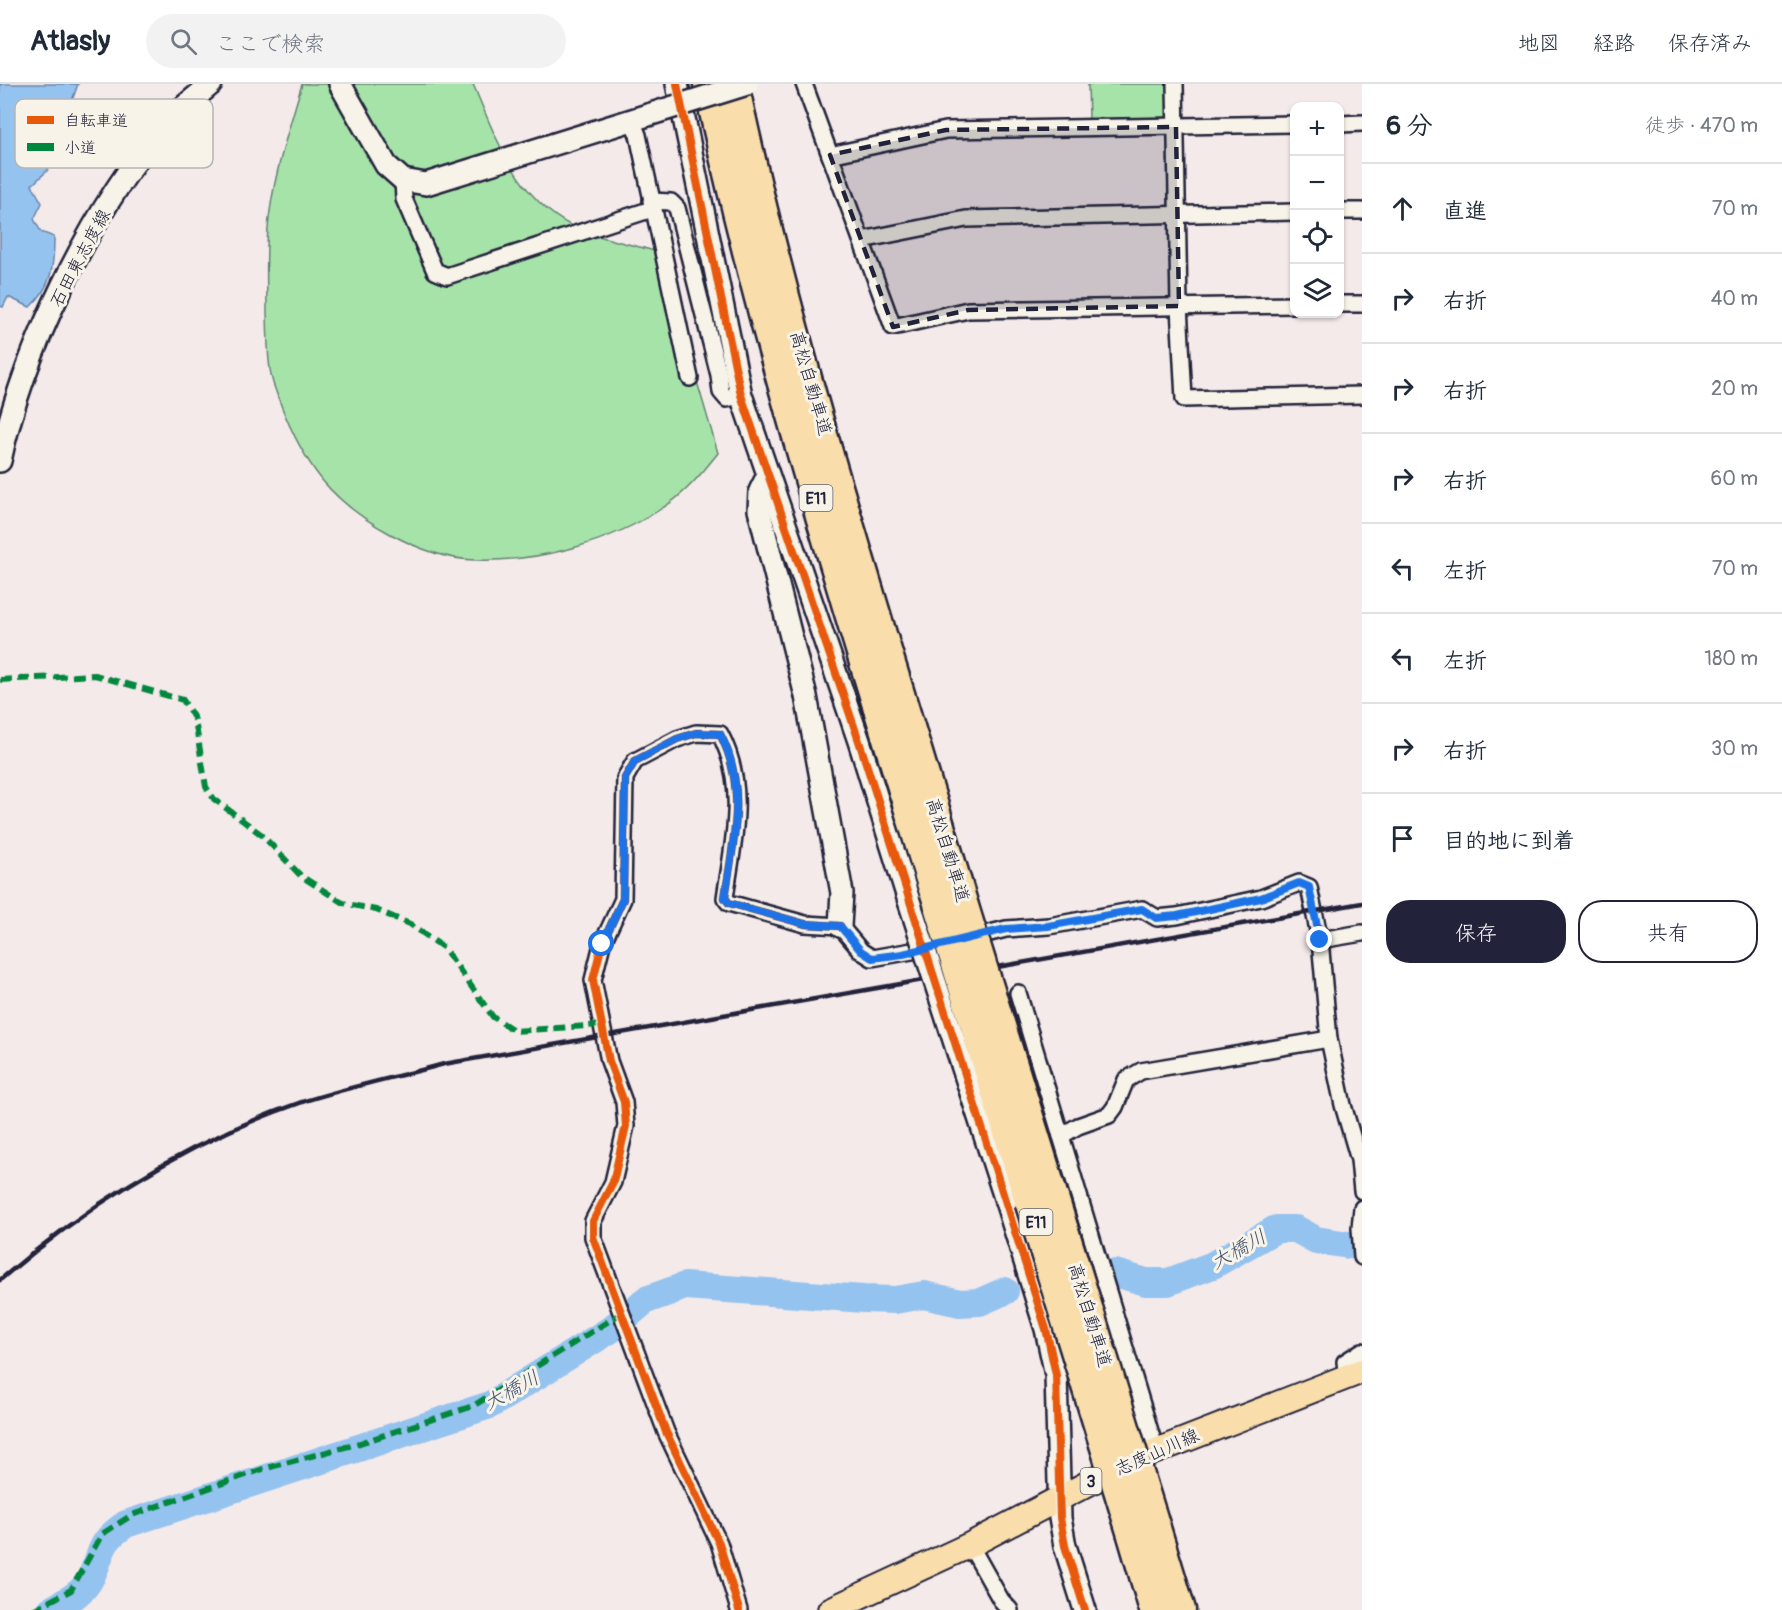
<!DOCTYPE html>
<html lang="ja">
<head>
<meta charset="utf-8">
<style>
	:root { --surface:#fff; --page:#f2f2f3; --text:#1f2937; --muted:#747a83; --line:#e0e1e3; --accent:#22223b }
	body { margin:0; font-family:Pangolin,"Klee One",sans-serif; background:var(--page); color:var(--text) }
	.controls { position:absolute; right:18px; top:18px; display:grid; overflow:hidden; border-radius:12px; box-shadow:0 2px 4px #0004 }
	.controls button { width:54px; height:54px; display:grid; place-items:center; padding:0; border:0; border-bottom:2px solid var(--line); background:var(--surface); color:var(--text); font:30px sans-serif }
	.stop { position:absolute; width:18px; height:18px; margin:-14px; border:4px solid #1a73e8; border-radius:50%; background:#fff }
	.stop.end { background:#1a73e8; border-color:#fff; box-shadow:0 2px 6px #0008 }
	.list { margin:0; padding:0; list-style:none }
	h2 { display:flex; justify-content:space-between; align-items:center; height:78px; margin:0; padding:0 24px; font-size:26px }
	h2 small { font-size:20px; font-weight:400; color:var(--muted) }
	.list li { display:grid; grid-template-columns:39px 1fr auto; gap:18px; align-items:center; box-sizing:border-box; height:90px; padding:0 24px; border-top:2px solid var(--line) }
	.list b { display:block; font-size:22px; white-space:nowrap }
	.list em { font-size:20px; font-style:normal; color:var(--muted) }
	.actions { display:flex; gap:12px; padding:18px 24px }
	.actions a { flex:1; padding:14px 0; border:2px solid var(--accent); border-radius:24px; text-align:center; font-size:21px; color:var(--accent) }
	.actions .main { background:var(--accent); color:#fff }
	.icon { flex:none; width:33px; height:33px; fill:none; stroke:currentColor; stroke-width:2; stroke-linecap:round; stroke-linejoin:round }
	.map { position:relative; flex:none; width:1362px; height:1526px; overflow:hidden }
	header { display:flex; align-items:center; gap:36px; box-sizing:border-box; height:84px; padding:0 30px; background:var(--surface); border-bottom:2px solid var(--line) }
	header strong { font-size:28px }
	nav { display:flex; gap:33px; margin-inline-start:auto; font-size:21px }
	.search { width:420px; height:54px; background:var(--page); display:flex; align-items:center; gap:15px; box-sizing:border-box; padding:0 21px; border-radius:33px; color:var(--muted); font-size:22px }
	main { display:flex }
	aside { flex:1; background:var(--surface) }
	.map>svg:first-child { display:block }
	.green { fill:#a6e3a9; stroke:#648272; stroke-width:1.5 }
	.water { fill:#95c3ef; stroke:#6783a7; stroke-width:1.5 }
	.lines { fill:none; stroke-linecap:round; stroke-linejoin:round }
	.river { stroke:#95c3ef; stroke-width:28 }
	.street-casing { stroke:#22223b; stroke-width:20 }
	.secondary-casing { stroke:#22223b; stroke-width:26 }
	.primary-casing { stroke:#22223b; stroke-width:28 }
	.highway-casing { stroke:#22223b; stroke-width:33 }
	.street { stroke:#f7f3e8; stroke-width:15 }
	.secondary { stroke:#f7f3e8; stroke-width:21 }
	.primary { stroke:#f9deab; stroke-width:24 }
	.highway { stroke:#f9deab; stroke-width:28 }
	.rail { stroke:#22223b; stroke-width:4.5 }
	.secondary-bridge-casing { stroke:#22223b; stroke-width:26; stroke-linecap:butt }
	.highway-bridge-casing { stroke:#22223b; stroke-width:33; stroke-linecap:butt }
	.secondary-bridge { stroke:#f7f3e8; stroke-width:21 }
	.highway-bridge { stroke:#f9deab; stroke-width:28 }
	.quiet { stroke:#00873e; stroke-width:6; stroke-dasharray:12 6; stroke-linecap:butt }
	.cycleway-casing { stroke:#f7f3e8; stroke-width:11 }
	.cycleway { stroke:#e8590c; stroke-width:8 }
	.route { stroke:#1a73e8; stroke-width:8 }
	.marked { fill:#22223b; fill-opacity:0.2; stroke:#22223b; stroke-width:4.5; stroke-dasharray:12 8; stroke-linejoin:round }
	.labels { text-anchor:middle; stroke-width:6; stroke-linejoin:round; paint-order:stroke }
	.shield { fill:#f7f3e8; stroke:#62616f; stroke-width:1.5 }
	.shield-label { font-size:16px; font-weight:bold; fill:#22223b }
	.street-label { font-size:18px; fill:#22223b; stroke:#f7f3e8 }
	.water-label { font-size:20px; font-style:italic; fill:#445271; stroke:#f7f3e8 }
	.key { fill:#f7f3e8; stroke:#b7b4b4; stroke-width:1.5 }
	.key-label { font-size:16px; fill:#22223b }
</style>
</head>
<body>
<header>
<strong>Atlasly</strong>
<div class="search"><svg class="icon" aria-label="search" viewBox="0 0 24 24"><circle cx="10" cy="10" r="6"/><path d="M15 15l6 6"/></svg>ここで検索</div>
<nav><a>地図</a><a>経路</a><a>保存済み</a></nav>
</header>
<main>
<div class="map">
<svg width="1362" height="1526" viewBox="0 0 1362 1526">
	<rect width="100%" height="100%" fill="#f5eaea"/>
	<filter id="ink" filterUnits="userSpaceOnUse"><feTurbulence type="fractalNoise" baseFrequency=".0167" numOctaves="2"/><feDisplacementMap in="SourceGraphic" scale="12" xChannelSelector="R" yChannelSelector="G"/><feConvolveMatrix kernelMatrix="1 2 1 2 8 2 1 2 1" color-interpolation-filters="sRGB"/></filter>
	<g filter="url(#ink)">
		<g class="green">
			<path d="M302,0H473C497,57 520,122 583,147C608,156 634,161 659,168L718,369C703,388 685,410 664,423C610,459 540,478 475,476C423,475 354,435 322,396C300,368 284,332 273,299C267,278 268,253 267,231C267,197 265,161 270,127C276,84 290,41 302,0Z"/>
			<polygon points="1088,0 1167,0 1168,34 1089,35"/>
		</g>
		<path class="water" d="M0,0H78L73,14L53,45L60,61L47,87L32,101L42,119L34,135L41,148L54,153C54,181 52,203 30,223L8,213L3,223L0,222Z"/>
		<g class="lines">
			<g class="river">
				<polyline points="1115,1189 1146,1198 1168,1198 1213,1181 1276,1145 1296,1145 1316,1156 1362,1163"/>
				<path d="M51,1526C65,1518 84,1509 91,1493C104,1466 98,1459 126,1440L490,1321L610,1246L646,1216L685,1202L864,1215L895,1216L924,1211L960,1219L980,1218L1005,1207"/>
			</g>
			<g class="street-casing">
				<g id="street">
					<polyline points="804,0 893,243 968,226 1294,221"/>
					<polyline points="1175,0 1179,222 1184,315 1362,311"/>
					<polyline points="632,36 638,51 690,294"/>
					<polyline points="1340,40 1362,39"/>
					<polyline points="830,71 946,46 1294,40"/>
					<polyline points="403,96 404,115 435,187 447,192 652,125"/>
					<polyline points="651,117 671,118 677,124 719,291 721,308 727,315 741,311"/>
					<polyline points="1340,127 1362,127"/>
					<polyline points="862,156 966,135 1294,128"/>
					<polyline points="1340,220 1362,220"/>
					<polyline points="970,854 1006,845 1049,842 1142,825 1157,834 1177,832 1261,814 1299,799 1309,803 1320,856 1329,955 1343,1021 1359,1076 1362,1107"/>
					<polyline points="1320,856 1362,849"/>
					<polyline points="1018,909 1061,1052"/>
					<polyline points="1362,1124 1360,1144 1362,1173"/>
					<polyline points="1347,1293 1345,1278 1362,1267"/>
					<polyline points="1156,1367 1061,1052 1078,1042 1109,1031 1115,1023 1126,996 1141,987 1329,955"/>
					<polyline points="970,1461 1001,1516 1010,1526"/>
					<path d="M739,1526L719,1459L666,1348L593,1153V1137L613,1098L626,1042L624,1018L609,977L593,896L602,860L623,815L625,694L635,677L677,655L696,649L720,650C748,703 733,758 725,814L729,819L805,840L840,842L861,867L872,874L935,863"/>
				</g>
			</g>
			<g class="secondary-casing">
				<g id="secondary">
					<polyline points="340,0 386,81 403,96 426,100 648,31"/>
					<polyline points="677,0 741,311 859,657 909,817"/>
					<path d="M0,377C22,270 91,126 163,43C177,27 195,14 211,0"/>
					<polyline points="767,393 760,407 759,426 806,612 842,809 840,842"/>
					<polyline points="1006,1117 1046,1245 1056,1291 1060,1434 1065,1462 1085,1526"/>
				</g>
			</g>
			<g class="primary-casing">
				<polyline id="primary" points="830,1526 970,1461 1133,1376 1362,1287"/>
			</g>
			<g class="highway-casing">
				<g id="highway">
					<path d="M708,0C767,279 857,552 939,825"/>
					<path d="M734,0C793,277 883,548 963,819"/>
					<polyline points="1156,1444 1181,1526"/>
					<polyline points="1132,1451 1154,1526"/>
				</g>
			</g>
			<use href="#street" class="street"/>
			<use href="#secondary" class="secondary"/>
			<use href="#primary" class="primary"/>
			<use href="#highway" class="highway"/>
			<path class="rail" d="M0,1196C89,1120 191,1056 302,1018C348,1003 397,993 444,980L1362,819"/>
			<g class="secondary-bridge-casing">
				<g id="secondary-bridge">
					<polyline points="648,31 747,0"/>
					<polyline points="909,817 1006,1117"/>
				</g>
			</g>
			<g class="highway-bridge-casing">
				<g id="highway-bridge">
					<polyline points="963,819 1156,1444"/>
					<polyline points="939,825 1132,1451"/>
				</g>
			</g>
			<use href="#secondary-bridge" class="secondary-bridge"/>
			<use href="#highway-bridge" class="highway-bridge"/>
			<g class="quiet">
				<polyline points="0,596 95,591 183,616 195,636 206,703 214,715 262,751 301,792 343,819 376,826 410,840 444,864 493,933 515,947 602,941"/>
				<polyline points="33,1526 71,1506 102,1450 132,1431 263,1385 360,1359 473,1322 620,1230"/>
			</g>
			<g class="cycleway-casing">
				<g id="cycleway">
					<polyline points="677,0 741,311 859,657 1046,1245 1056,1291 1060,1434 1065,1462 1085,1526"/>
					<path d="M739,1526L719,1459L666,1348L593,1153V1137L613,1098L626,1042L624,1018L609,977L593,896L602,860L623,815L625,694L635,677L677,655L696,649L720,650C748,703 733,758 725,814L729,819L805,840L840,842"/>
				</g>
			</g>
			<use href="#cycleway" class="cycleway"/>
		</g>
	</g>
	<g class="lines" filter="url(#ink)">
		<path class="route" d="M602,860L623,815L625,694L635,677L677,655L696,649L720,650C748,702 733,759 725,814L729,819L805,840L840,842L861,867L872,874L903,870L1006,845L1048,842L1142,825L1156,834L1177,832L1261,814L1299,799L1309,803L1320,856"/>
	</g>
	<path class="marked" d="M1176,43L1179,222L968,226L893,243L830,71L946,46Z"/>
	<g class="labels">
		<g class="shield">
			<rect x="799.5" y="401" width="33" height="26" rx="4.5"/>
			<rect x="1019.5" y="1125" width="33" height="26" rx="4.5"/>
			<rect x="1080.5" y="1384" width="21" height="26" rx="4.5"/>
		</g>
		<g class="shield-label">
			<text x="816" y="420">E11</text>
			<text x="1036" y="1144">E11</text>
			<text x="1091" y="1403">3</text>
		</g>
		<g class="street-label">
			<text transform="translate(80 174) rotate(-62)" y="6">石田東志度線</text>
			<text transform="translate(811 299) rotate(74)" y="6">高松自動車道</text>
			<text transform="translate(948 766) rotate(73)" y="6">高松自動車道</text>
			<text transform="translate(1090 1231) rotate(73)" y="6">高松自動車道</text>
			<text transform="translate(1157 1368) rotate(-24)" y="6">志度山川線</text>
		</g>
		<g class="water-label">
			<text transform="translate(1238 1165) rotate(-29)" y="7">大橋川</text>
			<text transform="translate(511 1306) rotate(-29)" y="7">大橋川</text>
		</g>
	</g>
	<rect x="15" y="15" width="198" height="69" rx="9" class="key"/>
	<rect x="27" y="32" width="27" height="8" fill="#e8590c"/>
	<rect x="27" y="59" width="27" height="8" fill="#00873e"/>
	<g class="key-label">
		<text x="64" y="42">自転車道</text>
		<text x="64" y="69">小道</text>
	</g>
</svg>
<div class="controls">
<button>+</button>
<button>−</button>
<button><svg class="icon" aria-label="locate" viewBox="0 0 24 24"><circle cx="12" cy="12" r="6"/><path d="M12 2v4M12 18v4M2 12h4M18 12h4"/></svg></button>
<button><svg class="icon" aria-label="layers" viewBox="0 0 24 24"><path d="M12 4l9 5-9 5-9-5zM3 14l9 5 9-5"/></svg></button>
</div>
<div class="stop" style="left:602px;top:860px"></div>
<div class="stop end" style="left:1320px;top:856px"></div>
</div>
<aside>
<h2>6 分<small>徒歩 · 470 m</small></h2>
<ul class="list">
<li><svg class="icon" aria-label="ahead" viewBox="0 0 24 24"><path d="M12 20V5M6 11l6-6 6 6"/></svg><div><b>直進</b></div><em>70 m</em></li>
<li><svg class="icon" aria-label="right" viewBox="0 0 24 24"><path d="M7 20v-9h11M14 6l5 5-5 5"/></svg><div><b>右折</b></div><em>40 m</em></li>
<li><svg class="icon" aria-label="right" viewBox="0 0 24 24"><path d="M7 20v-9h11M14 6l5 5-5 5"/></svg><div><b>右折</b></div><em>20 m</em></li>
<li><svg class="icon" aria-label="right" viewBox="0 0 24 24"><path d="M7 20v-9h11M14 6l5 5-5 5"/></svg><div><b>右折</b></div><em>60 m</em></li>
<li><svg class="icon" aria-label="left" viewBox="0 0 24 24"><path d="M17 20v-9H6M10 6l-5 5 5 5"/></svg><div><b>左折</b></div><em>70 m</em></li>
<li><svg class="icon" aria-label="left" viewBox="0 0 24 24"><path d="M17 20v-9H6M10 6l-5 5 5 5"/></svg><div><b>左折</b></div><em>180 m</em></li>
<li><svg class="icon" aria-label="right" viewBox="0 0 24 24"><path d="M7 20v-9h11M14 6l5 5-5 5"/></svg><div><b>右折</b></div><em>30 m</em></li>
<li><svg class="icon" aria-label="arrive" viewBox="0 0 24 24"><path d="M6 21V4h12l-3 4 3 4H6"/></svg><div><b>目的地に到着</b></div></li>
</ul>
<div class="actions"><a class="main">保存</a><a>共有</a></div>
</aside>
</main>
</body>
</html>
